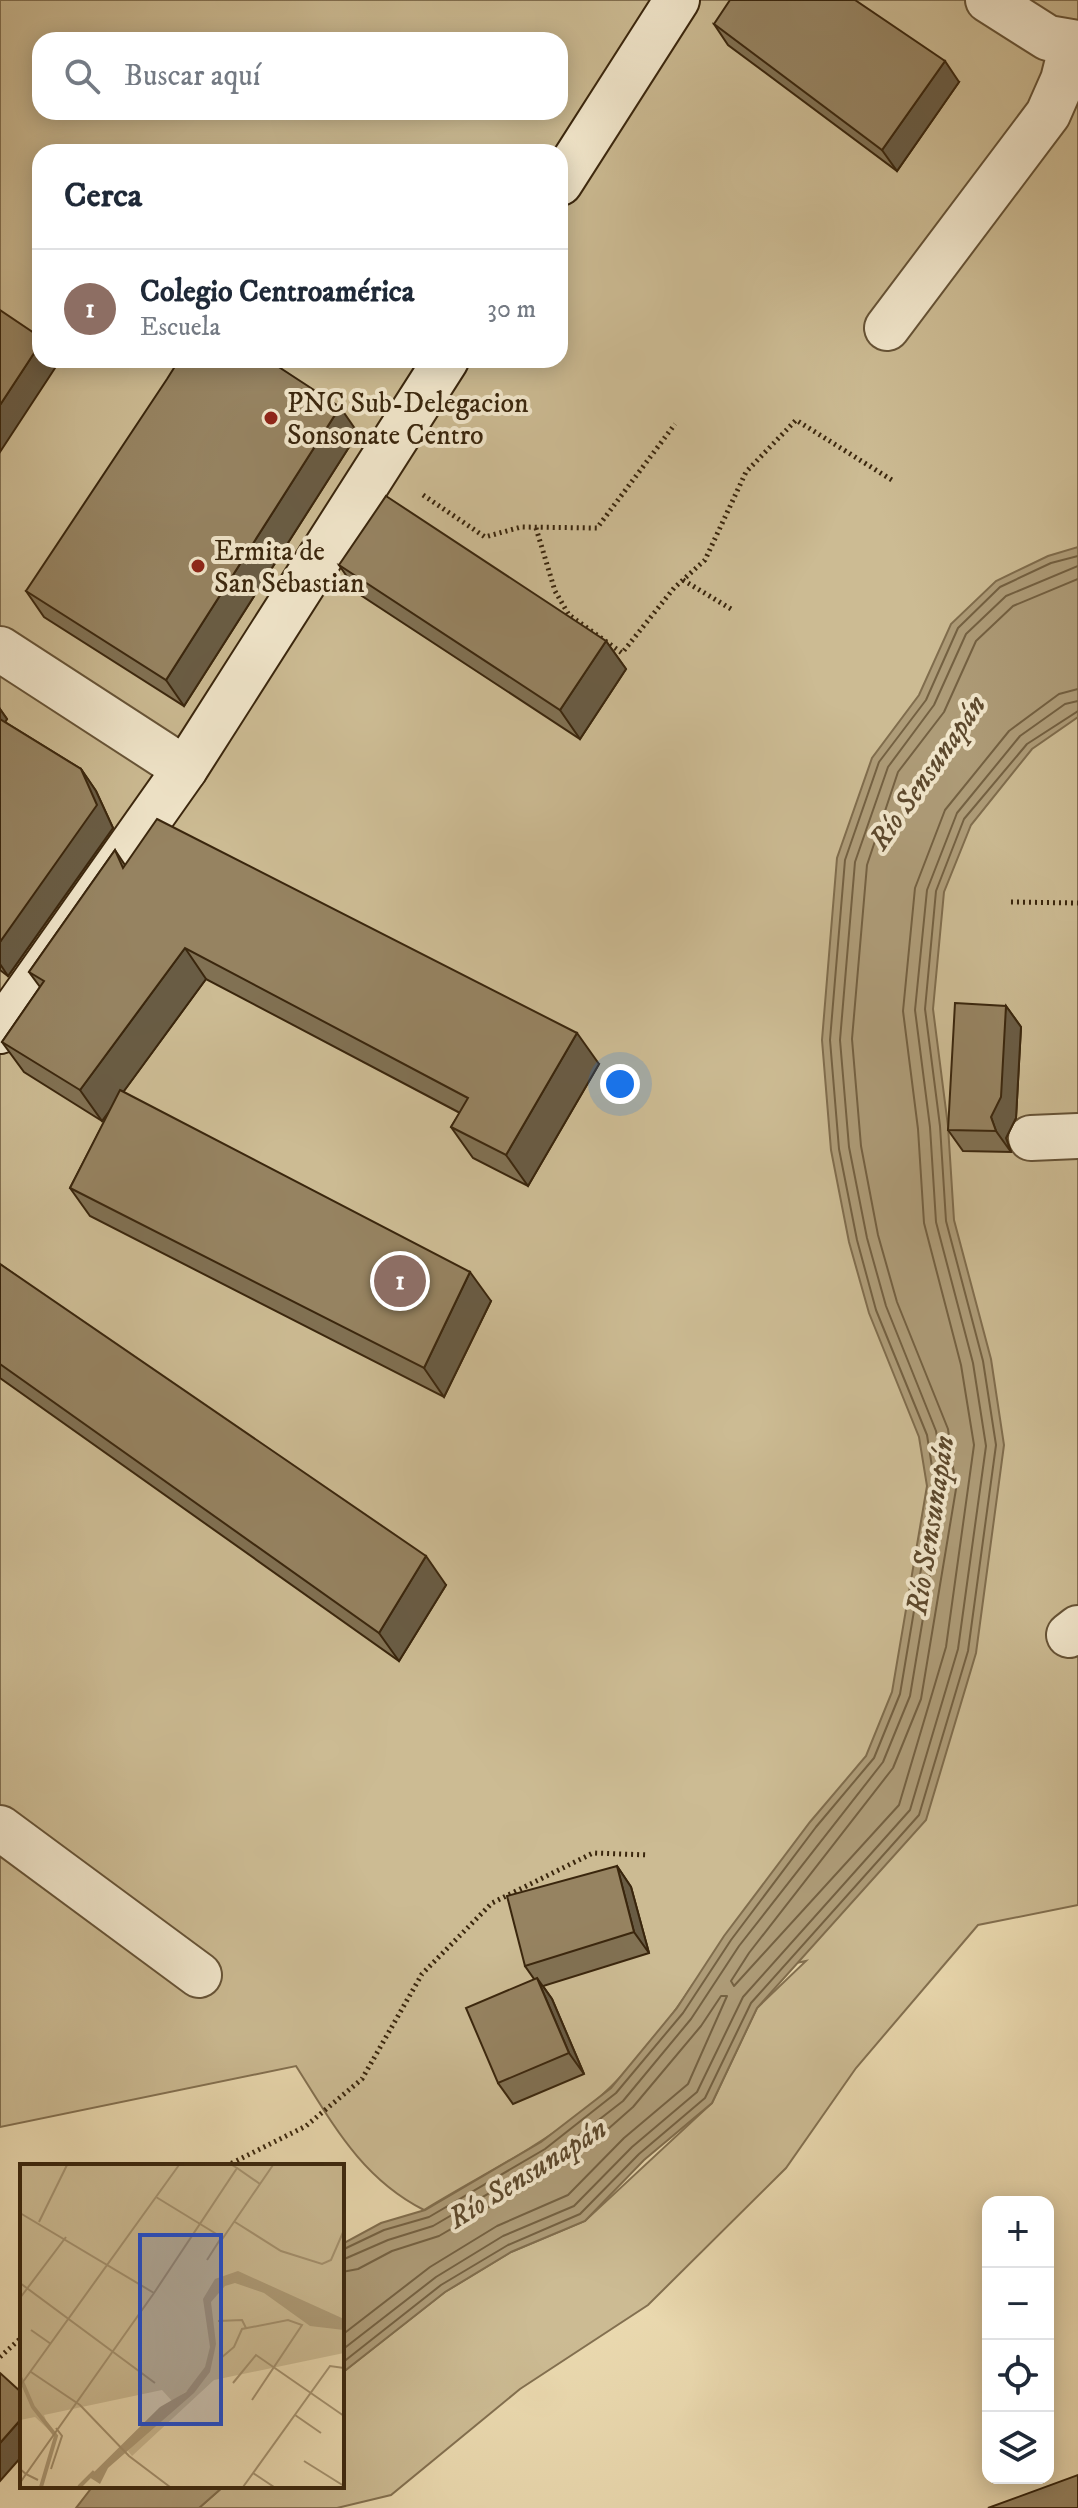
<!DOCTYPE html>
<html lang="es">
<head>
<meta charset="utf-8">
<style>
	:root { --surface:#fff; --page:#f2f2f3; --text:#1f2937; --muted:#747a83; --line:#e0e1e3; --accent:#1a73e8 }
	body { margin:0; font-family:"IM FELL DW Pica",serif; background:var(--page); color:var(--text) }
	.controls { position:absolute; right:24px; bottom:24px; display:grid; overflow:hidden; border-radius:16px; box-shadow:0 4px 20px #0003 }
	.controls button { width:72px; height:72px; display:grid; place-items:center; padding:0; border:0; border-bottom:2px solid var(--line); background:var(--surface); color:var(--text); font:40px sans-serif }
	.you { position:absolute; left:620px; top:1084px; width:28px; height:28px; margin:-20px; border:6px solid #fff; border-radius:50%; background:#1a73e8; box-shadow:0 0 0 12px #1a73e833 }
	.badge { display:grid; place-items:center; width:52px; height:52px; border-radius:50%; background:var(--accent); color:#fff; font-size:26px; font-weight:700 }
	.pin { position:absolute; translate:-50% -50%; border:4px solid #fff; box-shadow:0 2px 8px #0006 }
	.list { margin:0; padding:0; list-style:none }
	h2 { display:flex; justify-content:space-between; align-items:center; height:104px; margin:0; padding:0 32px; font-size:34px }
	h2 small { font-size:26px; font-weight:400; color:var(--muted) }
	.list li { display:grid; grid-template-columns:52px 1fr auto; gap:24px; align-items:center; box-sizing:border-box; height:120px; padding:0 32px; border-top:2px solid var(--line) }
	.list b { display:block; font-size:30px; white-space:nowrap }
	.list p { margin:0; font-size:26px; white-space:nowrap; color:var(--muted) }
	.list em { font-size:26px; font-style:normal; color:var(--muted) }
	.icon { flex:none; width:44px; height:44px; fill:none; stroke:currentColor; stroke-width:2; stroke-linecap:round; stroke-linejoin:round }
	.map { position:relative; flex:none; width:1078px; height:2508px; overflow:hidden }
	.search { position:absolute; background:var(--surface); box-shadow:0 4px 20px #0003; left:32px; top:32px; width:536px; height:88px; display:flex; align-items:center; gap:20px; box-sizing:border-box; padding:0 28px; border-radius:24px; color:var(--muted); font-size:30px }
	.panel { position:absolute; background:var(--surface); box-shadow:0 4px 20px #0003; left:32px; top:144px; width:536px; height:224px; border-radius:24px }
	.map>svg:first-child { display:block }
	.green { fill:#ccbb93; stroke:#837050; stroke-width:2; fill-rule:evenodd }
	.water { fill:#ae9c78; stroke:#806d4d; stroke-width:2 }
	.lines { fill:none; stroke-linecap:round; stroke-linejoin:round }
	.shore { stroke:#746142; stroke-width:2 }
	.minor-casing { stroke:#665336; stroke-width:48 }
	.secondary-casing { stroke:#3a260d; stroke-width:48 }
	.path { stroke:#3a260d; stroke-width:5; stroke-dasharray:2 4; stroke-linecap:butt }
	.minor { stroke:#f1e6cb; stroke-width:44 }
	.secondary { stroke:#f1e6cb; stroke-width:44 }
	.wall { fill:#817153; stroke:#3a260d; stroke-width:2 }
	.shaded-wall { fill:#695c44; stroke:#3a260d; stroke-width:2 }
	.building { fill:#968361; stroke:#3a260d; stroke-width:2 }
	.poi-dot { fill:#8f2418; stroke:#f1e6cb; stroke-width:3 }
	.labels { text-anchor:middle; stroke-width:8; stroke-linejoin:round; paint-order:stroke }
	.poi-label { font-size:28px; fill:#3a260d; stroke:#f1e6cb; text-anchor:start }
	.water-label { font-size:30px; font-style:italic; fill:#5d492d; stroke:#f1e6cb }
	.inset-river { fill:none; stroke:#ae9c78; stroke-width:4 }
	.inset-road { fill:none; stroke:#a4916e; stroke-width:2 }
	.view { fill:#1d4ed8; fill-opacity:0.15; stroke:#1d4ed8; stroke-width:4 }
	.inset-edge { fill:none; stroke:#3a260d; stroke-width:4 }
</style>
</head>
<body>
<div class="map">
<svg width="1078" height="2508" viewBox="0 0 1078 2508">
	<rect width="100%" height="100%" fill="#ead9af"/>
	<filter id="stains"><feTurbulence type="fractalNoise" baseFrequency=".0025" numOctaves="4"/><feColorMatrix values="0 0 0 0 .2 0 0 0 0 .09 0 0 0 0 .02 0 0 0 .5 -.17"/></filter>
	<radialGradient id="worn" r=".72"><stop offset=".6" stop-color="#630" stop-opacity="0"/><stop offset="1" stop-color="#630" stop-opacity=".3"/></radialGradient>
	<path class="green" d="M0,0H1078V1905L978,1925L856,2068L786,2168L648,2305L520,2389L391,2495L337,2508H199L224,2486H342V2373L445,2292L511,2252L585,2221L712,2103L757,2008L806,1961L693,1984C663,2030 624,2079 581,2113C532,2151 476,2178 424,2210C361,2178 333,2124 296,2066L0,2127ZM40,40H560V112H40ZM40,152H560V360H40Z"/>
	<g class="water">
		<polygon points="1078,547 1078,717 1032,749 971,825 944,892 933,1009 948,1126 954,1220 991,1359 1004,1445 976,1653 926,1820 757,2008 712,2103 644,2160 585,2221 511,2252 445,2292 342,2373 342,2244 381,2223 425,2210 541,2142 611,2088 677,2008 724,1936 810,1822 866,1756 892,1692 927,1486 919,1437 869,1313 849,1242 831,1150 822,1040 837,858 872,758 919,695 951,624 996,581 1048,556"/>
		<polygon points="93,2486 224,2486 199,2508 76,2508"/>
	</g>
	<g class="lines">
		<g class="shore">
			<polyline points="1078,579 1013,606 976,641 944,712 898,772 867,865 852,1039 861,1146 878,1235 897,1302 948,1429 956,1489 921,1699 893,1768 749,1953 731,1981 734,1986 899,1805 946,1647 974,1445 961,1365 924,1223 918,1129 903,1011 915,888 945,810 1009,731 1059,694 1078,689"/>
			<polyline points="342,2250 384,2230 429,2217 545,2149 616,2093 683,2013 731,1940 816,1827 874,1758 900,1694 935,1486 927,1435 876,1310 857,1240 839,1149 830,1040 845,860 879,762 926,700 958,628 1000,587 1051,563 1078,556"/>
			<polyline points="342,2260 388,2240 433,2226 551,2157 623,2101 691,2019 739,1946 883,1762 910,1696 945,1486 936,1431 886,1306 867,1238 849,1147 840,1040 855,862 888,767 934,705 966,634 1006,596 1078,566"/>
			<polyline points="342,2272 358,2269 392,2251 439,2236 557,2167 599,2137 633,2107 701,2026 721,1996 727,1996 688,2084 624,2138 568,2195 497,2226 430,2267 342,2335"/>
			<polyline points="342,2350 436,2277 503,2236 574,2206 632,2147 697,2092 743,1997 910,1810 958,1649 986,1446 973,1363 936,1222 930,1127 915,1010 927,890 957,813 1020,736 1065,704 1078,701"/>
			<polyline points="342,2363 441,2285 508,2245 580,2214 639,2154 705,2098 751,2003 919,1815 968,1651 996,1445 983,1361 946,1221 940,1126 925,1009 936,891 964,819 1027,744 1078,711"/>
		</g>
		<g class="minor-casing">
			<g id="minor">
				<polyline points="988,0 1048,38 1078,43"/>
				<polyline points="887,328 1048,114 1063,80 1072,44"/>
				<polyline points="0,649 185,769"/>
				<polyline points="1031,1138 1078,1136"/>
				<polyline points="1069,1635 1078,1628"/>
				<polyline points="0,1828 199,1975"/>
			</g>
		</g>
		<g class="secondary-casing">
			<g id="secondary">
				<polyline points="560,183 677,0"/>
				<polyline points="0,1031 185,769 446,360"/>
			</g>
		</g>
		<g class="path">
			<polyline points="423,495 485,537 521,527 597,528 675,424"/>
			<polyline points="536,528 555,591 569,615 622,653 674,588 705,560 746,472 796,420 895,482"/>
			<polyline points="683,580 731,609"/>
			<polyline points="1011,902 1078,903"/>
			<polyline points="226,2166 306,2126 362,2079 422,1974 492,1903 593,1853 649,1855"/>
			<polyline points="0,2357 22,2337"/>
		</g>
		<use href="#minor" class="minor"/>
		<use href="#secondary" class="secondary"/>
	</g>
	<g class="wall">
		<polygon points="714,24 959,82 897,171 728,45"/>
		<polygon points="358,433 184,706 44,617 26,591"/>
		<polygon points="339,565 606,641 626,669 580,739 359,594"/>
		<polygon points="0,709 7,719 5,722 81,769 96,791 113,828 8,976 0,970"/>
		<polygon points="115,850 125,865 599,1064 528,1186 473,1158 451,1127 460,1113 206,979 123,1092 491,1301 444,1397 90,1216 70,1188 110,1111 102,1121 24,1072 2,1042 40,987 29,972"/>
		<polygon points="1006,1006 1021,1027 1016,1118 1006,1138 1011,1152 963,1151 948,1130"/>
		<polygon points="0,1264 446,1585 399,1661 0,1378"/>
		<polygon points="617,1866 631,1887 649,1953 543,1986 552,1999 584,2074 513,2104 498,2083 534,1979 525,1966"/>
	</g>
	<g class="shaded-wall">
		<polygon points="945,61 959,82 897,171 882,150"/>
		<polygon points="40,344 40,360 58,360 59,362 0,452 0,405"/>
		<polygon points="340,407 358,433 184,706 166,680"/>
		<polygon points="606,641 626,669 580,739 560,710"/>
		<polygon points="0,709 7,719 0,730"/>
		<polygon points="81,769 96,791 113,828 8,976 0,964 0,942"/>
		<polygon points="185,948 206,979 102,1121 80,1090"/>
		<polygon points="1006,1006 1021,1027 1016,1118 1006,1138 1011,1152 996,1131 991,1117"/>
		<polygon points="577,1033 599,1064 528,1186 506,1155"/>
		<polygon points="470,1272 491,1301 444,1397 424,1368"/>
		<polygon points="426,1556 446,1585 399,1661 379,1633"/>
		<polygon points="617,1866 631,1887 649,1953 634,1932"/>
		<polygon points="537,1978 552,1999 584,2074 569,2053"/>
		<polygon points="22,2418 22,2456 0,2481 0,2443"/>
	</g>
	<g class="building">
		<polygon points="730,0 855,0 945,61 882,150 714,24"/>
		<polygon points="0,310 40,337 40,344 0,405"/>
		<polygon points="179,360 268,360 340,407 166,680 26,591 167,379"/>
		<polygon points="386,496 606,641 560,710 339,565"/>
		<polygon points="0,719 81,769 97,805 0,942"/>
		<polygon points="157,819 577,1033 506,1155 451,1127 468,1098 185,948 80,1090 2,1042 44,981 29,972 115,850 123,868"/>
		<polygon points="955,1003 1006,1006 1001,1097 991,1117 996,1131 948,1130"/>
		<polygon points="120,1090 470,1272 424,1368 70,1188"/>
		<polygon points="0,1264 426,1556 379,1633 0,1364"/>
		<polygon points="617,1866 634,1932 525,1966 507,1896"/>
		<polygon points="537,1978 569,2053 498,2083 466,2008"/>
		<polygon points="0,2373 22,2393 22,2418 0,2443"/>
		<polygon points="1078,2475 1078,2508 988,2508"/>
	</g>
	<g class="poi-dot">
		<circle cx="271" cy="418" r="8"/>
		<circle cx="198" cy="566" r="8"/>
	</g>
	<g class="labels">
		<g class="poi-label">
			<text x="287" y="412">PNC Sub-Delegacion<tspan x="287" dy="32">Sonsonate Centro</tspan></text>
			<text x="214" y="560">Ermita de<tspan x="214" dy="32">San Sebastian</tspan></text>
		</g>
		<g class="water-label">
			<text transform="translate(927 772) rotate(-55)" y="10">Río Sensunapán</text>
			<text transform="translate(930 1525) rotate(-81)" y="10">Río Sensunapán</text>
			<text transform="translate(527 2173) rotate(-32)" y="10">Río Sensunapán</text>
		</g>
	</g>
	<g transform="translate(20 2164)">
		<rect width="324" height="324" fill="#ead9af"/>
		<path d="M0,1H324V189L194,216L112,292L108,287L117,276L179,219L152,237L142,226L24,251L30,267L15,253L0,256Z" fill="#ccbb93"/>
		<path d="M218,107L324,155V166L290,162L244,129L215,119L205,122L191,138L196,180L190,208L174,229L88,304L80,320L69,313L140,243L166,228L185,203L190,183L183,135L195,115Z" fill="#ae9c78"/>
		<path class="inset-river" d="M0,213L13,243L36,272L21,323M59,323L73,309L78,313"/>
		<path class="inset-road" d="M217,4L240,20M136,33L203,74L253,1M0,49L134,129M19,58L47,1M215,58L261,87L302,100L311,96L324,66M187,96L201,74M0,119L135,219M0,134L46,73M198,157L222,156L226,164M11,166L31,180M201,194L214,183L222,165L268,156L282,161L232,236M11,208L60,241L109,292L150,323M213,219L236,191L324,252M0,222L159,1M275,251L301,269M284,297L324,322M0,305L6,310L134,129L217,4L212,1M31,305L42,272L36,264M233,309L254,323M0,319L6,310L18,316M223,323L310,202L324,204"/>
		<path class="view" d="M120,71H201V260H120Z"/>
		<rect width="324" height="324" class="inset-edge"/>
	</g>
	<rect width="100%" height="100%" filter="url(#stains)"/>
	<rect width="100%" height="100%" fill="url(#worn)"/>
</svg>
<div class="controls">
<button>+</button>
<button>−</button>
<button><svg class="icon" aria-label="locate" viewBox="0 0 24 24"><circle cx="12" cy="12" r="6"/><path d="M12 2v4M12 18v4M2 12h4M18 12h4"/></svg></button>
<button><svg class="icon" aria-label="layers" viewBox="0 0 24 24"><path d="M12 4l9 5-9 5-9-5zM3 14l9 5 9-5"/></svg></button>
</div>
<div class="you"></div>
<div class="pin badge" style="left:400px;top:1281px;background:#8d6e63">1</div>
<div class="search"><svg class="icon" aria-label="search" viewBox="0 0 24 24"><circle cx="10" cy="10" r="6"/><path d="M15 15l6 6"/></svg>Buscar aquí</div>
<section class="panel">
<h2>Cerca<small></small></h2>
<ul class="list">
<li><span class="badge" style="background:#8d6e63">1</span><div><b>Colegio Centroamérica</b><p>Escuela</p></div><em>30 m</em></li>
</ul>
</section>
</div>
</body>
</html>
